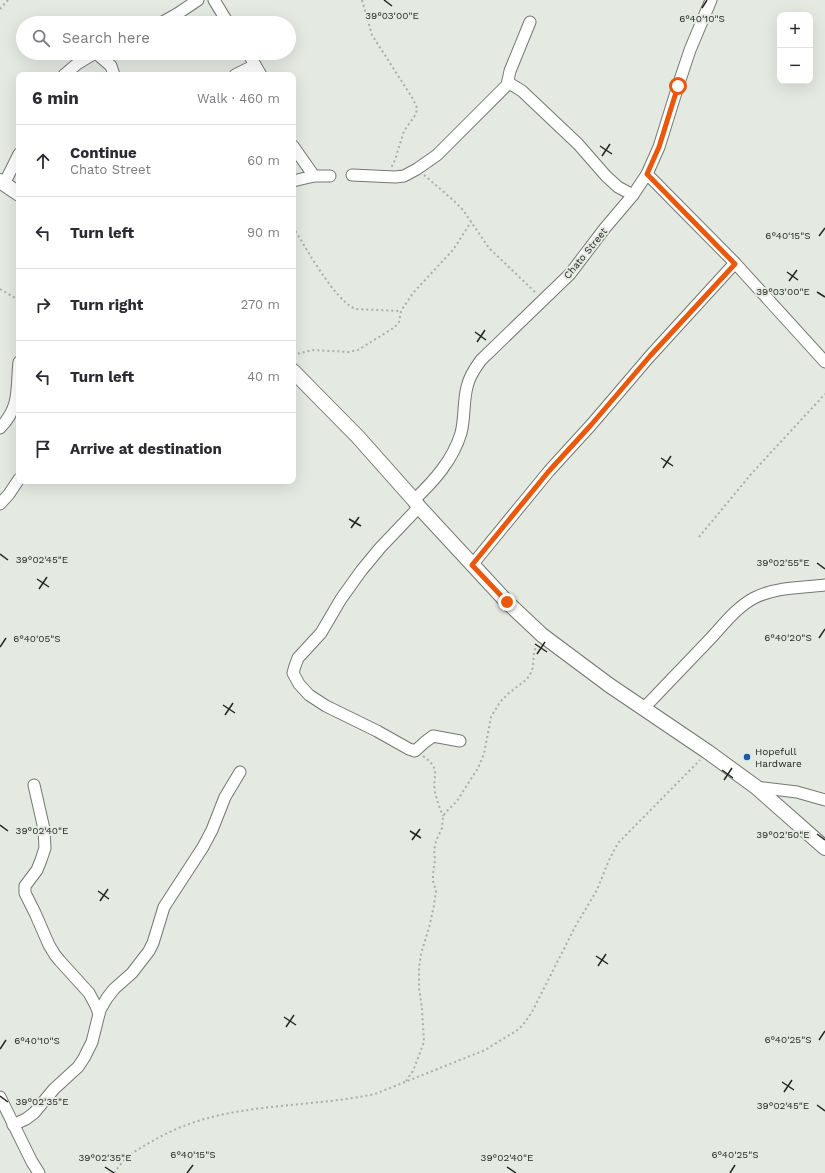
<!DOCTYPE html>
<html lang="en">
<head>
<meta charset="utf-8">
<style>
	:root { --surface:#fff; --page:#f7f7f7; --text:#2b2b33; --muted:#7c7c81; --line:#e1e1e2 }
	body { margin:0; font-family:"Work Sans",sans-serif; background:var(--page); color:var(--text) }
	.controls { position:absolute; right:12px; top:12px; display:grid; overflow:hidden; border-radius:8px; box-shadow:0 4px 16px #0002 }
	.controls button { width:36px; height:36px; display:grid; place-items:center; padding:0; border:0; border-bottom:1px solid var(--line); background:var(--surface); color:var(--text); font:20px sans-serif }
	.stop { position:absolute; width:12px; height:12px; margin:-9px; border:3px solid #ea580c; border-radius:50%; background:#fff }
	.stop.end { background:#ea580c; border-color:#fff; box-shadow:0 1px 4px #0008 }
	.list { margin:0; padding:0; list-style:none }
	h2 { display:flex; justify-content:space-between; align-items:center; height:52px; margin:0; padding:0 16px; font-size:17px }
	h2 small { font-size:13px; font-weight:400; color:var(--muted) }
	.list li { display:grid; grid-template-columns:26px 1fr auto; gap:12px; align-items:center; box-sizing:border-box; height:72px; padding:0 16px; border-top:1px solid var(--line) }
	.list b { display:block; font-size:15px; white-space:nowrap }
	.list p { margin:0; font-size:13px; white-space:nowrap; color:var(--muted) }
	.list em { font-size:13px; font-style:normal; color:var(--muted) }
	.icon { flex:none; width:22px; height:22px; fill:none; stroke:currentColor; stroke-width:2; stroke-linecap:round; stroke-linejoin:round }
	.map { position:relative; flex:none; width:825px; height:1173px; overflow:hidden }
	.search { position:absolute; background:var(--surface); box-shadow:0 4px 16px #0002; left:16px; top:16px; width:280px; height:44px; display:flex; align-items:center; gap:10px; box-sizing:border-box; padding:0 14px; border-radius:22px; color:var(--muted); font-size:15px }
	.panel { position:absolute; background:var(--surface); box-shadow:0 4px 16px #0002; left:16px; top:72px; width:280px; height:412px; border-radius:8px }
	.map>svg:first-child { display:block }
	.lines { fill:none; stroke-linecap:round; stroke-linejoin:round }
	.minor-casing { stroke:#747871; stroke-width:13 }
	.tertiary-casing { stroke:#747871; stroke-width:16 }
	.path { stroke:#aaaea8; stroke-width:2; stroke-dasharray:2 3; stroke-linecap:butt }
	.minor { stroke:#fff; stroke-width:11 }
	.tertiary { stroke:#fff; stroke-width:14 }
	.route { stroke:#ea580c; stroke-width:5 }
	.ticks { fill:none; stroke:#252624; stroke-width:1.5 }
	.poi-dot { fill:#195cac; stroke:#e4e9e2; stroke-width:1.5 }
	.labels { text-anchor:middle; stroke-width:4; stroke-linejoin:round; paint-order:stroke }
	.street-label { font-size:10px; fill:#252624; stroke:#e4e9e2 }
	.poi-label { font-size:10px; fill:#252624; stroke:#e4e9e2; text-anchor:start }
	.ticks-label { font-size:10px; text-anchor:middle; fill:#252624; stroke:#e4e9e2; stroke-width:4; stroke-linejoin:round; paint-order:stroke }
</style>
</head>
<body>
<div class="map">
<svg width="825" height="1173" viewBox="0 0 825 1173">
	<rect width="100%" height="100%" fill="#e4e9e2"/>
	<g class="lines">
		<g class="minor-casing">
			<g id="minor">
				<polyline points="214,0 228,23"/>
				<polyline points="161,23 177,14 198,0"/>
				<polyline points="96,53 111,66 114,75"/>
				<polyline points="248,53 261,75"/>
				<polyline points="64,75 77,64 95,53"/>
				<polyline points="235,75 255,65"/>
				<polyline points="509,83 522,91 578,144 606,176 618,187 633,195"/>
				<polyline points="293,146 314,176"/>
				<polyline points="647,174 735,263 825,362"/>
				<polyline points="352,175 395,177 404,176 417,169 437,155 507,85 510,71 530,22"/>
				<polyline points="293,181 314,176 330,176"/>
				<polyline points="4,184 19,154"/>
				<path d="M0,428C21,406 16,389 19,362"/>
				<path d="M414,500C434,481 453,460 461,433C465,418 463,402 467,387C469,377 475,368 481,360L570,274L605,228L633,195L647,174L659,147L678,86L690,50L711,0"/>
				<polyline points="0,504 9,494 19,479"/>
				<polyline points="419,507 380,548 361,571 341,599 321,633 298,658 295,666 293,673 299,684 309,695 326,706 377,731 409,749 415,751 425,742 433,736 460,741"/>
				<polyline points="472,565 549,471 591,425 650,356 735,263"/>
				<path d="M644,708C666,685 689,661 711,638C724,624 737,607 754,598C775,587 802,588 825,585"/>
				<polyline points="34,785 44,829 45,848 41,860 37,870 25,886 25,893 35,913 49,945 55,955 60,961 89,993 96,1006 99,1014"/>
				<polyline points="756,787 797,792 825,800"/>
				<polyline points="0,1097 32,1162 39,1173"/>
				<polyline points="13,1125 26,1119 34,1113 54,1089 78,1067 84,1058 92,1042 100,1010 107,998 114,989 132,973 149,951 153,943 164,907 203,847 212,830 225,797 240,772"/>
			</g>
		</g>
		<g class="tertiary-casing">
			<g id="tertiary">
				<polyline points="0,181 19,194"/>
				<polyline points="293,371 358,437 414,500 419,507 507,602 542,635 609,685 708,752 756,787 825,848"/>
			</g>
		</g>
		<g class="path">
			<polyline points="362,0 372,35 413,99 417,108 416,114 404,131 395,160 391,168"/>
			<polyline points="0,9 8,0"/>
			<polyline points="424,175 453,200 463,210 489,248 536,293"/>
			<path d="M293,227C306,248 334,299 355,309L401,311"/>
			<polyline points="0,289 19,300"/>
			<polyline points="293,355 312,350 349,352 358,350 395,327 399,322 401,311 413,293 453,250 471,222"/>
			<polyline points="699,537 752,473 825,394"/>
			<path d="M423,756C442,770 432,774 435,792C437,801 440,809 443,816"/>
			<polyline points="406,1081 413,1071 424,1042 422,1009 419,988 419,967 421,954 430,924 434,905 436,891 433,881 433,874 435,860 434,850 436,841 442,828 443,816 447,811 457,801 478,768 484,754 491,717 500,702 509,693 527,679 532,671 533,666 534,652 537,645"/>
			<path d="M114,1173C126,1156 133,1152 151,1142C220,1100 299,1110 375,1094L485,1050L516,1031L523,1025L532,1012L575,927L597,890L609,860L618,843L700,760"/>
		</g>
		<use href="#minor" class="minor"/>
		<use href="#tertiary" class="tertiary"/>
	</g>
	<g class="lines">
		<polyline class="route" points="507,602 472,565 549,471 591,425 650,356 735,264 647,174 659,147 678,86"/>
	</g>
	<path class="ticks" d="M384,0L392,6M702,8L707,0M600,146L612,154M602,156L610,144M819,236L825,228M787,272L798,280M789,281L797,270M817,292L825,297M475,332L486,340M477,342L485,330M661,458L673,466M663,468L671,456M349,519L361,526M351,528L359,517M0,554L8,560M817,563L825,569M37,579L49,587M39,589L47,577M819,638L825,629M535,644L547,652M0,647L6,638M537,654L545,642M223,705L235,713M225,715L233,703M722,770L733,778M724,780L732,768M0,825L8,831M410,831L421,838M817,834L825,840M412,840L420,829M98,891L109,899M100,901L108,889M596,956L608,964M598,966L606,954M284,1017L296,1025M286,1027L294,1015M819,1040L825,1031M0,1049L6,1040M782,1082L794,1090M784,1092L792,1080M0,1096L8,1102M817,1105L825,1111M105,1167L114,1173M507,1167L516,1173M187,1173L193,1165M730,1173L735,1165"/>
	<circle class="poi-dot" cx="747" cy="757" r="4"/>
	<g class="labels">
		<g class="street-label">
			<text transform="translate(585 253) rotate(-51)" y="4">Chato Street</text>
		</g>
		<g class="poi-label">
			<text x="755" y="755">Hopefull<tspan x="755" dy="12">Hardware</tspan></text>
		</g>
	</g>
	<g class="ticks-label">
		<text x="392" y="19">39°03'00"E</text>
		<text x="702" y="22">6°40'10"S</text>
		<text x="788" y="239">6°40'15"S</text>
		<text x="783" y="295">39°03'00"E</text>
		<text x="42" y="563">39°02'45"E</text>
		<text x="783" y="566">39°02'55"E</text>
		<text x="788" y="641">6°40'20"S</text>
		<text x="37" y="642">6°40'05"S</text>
		<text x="42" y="834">39°02'40"E</text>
		<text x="783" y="838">39°02'50"E</text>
		<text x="788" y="1043">6°40'25"S</text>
		<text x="37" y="1044">6°40'10"S</text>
		<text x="42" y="1105">39°02'35"E</text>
		<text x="783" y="1109">39°02'45"E</text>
		<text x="193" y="1158">6°40'15"S</text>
		<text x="735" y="1158">6°40'25"S</text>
		<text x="105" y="1161">39°02'35"E</text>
		<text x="507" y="1161">39°02'40"E</text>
	</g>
</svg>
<div class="controls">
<button>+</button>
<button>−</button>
</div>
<div class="stop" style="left:678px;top:86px"></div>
<div class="stop end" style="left:507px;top:602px"></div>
<div class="search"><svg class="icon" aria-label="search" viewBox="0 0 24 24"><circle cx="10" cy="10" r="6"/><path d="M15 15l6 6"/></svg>Search here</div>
<section class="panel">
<h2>6 min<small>Walk · 460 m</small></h2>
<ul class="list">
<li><svg class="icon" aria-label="ahead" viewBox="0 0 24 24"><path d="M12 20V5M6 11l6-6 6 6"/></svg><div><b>Continue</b><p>Chato Street</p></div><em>60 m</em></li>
<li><svg class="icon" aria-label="left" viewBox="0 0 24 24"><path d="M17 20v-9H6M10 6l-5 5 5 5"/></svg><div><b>Turn left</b></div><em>90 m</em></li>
<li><svg class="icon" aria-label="right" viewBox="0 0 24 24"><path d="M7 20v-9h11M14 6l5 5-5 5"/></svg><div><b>Turn right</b></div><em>270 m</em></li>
<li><svg class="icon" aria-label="left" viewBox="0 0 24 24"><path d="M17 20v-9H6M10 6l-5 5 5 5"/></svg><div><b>Turn left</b></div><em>40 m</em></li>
<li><svg class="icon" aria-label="arrive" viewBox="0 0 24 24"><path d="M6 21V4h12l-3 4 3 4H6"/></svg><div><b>Arrive at destination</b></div></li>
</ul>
</section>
</div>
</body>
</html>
